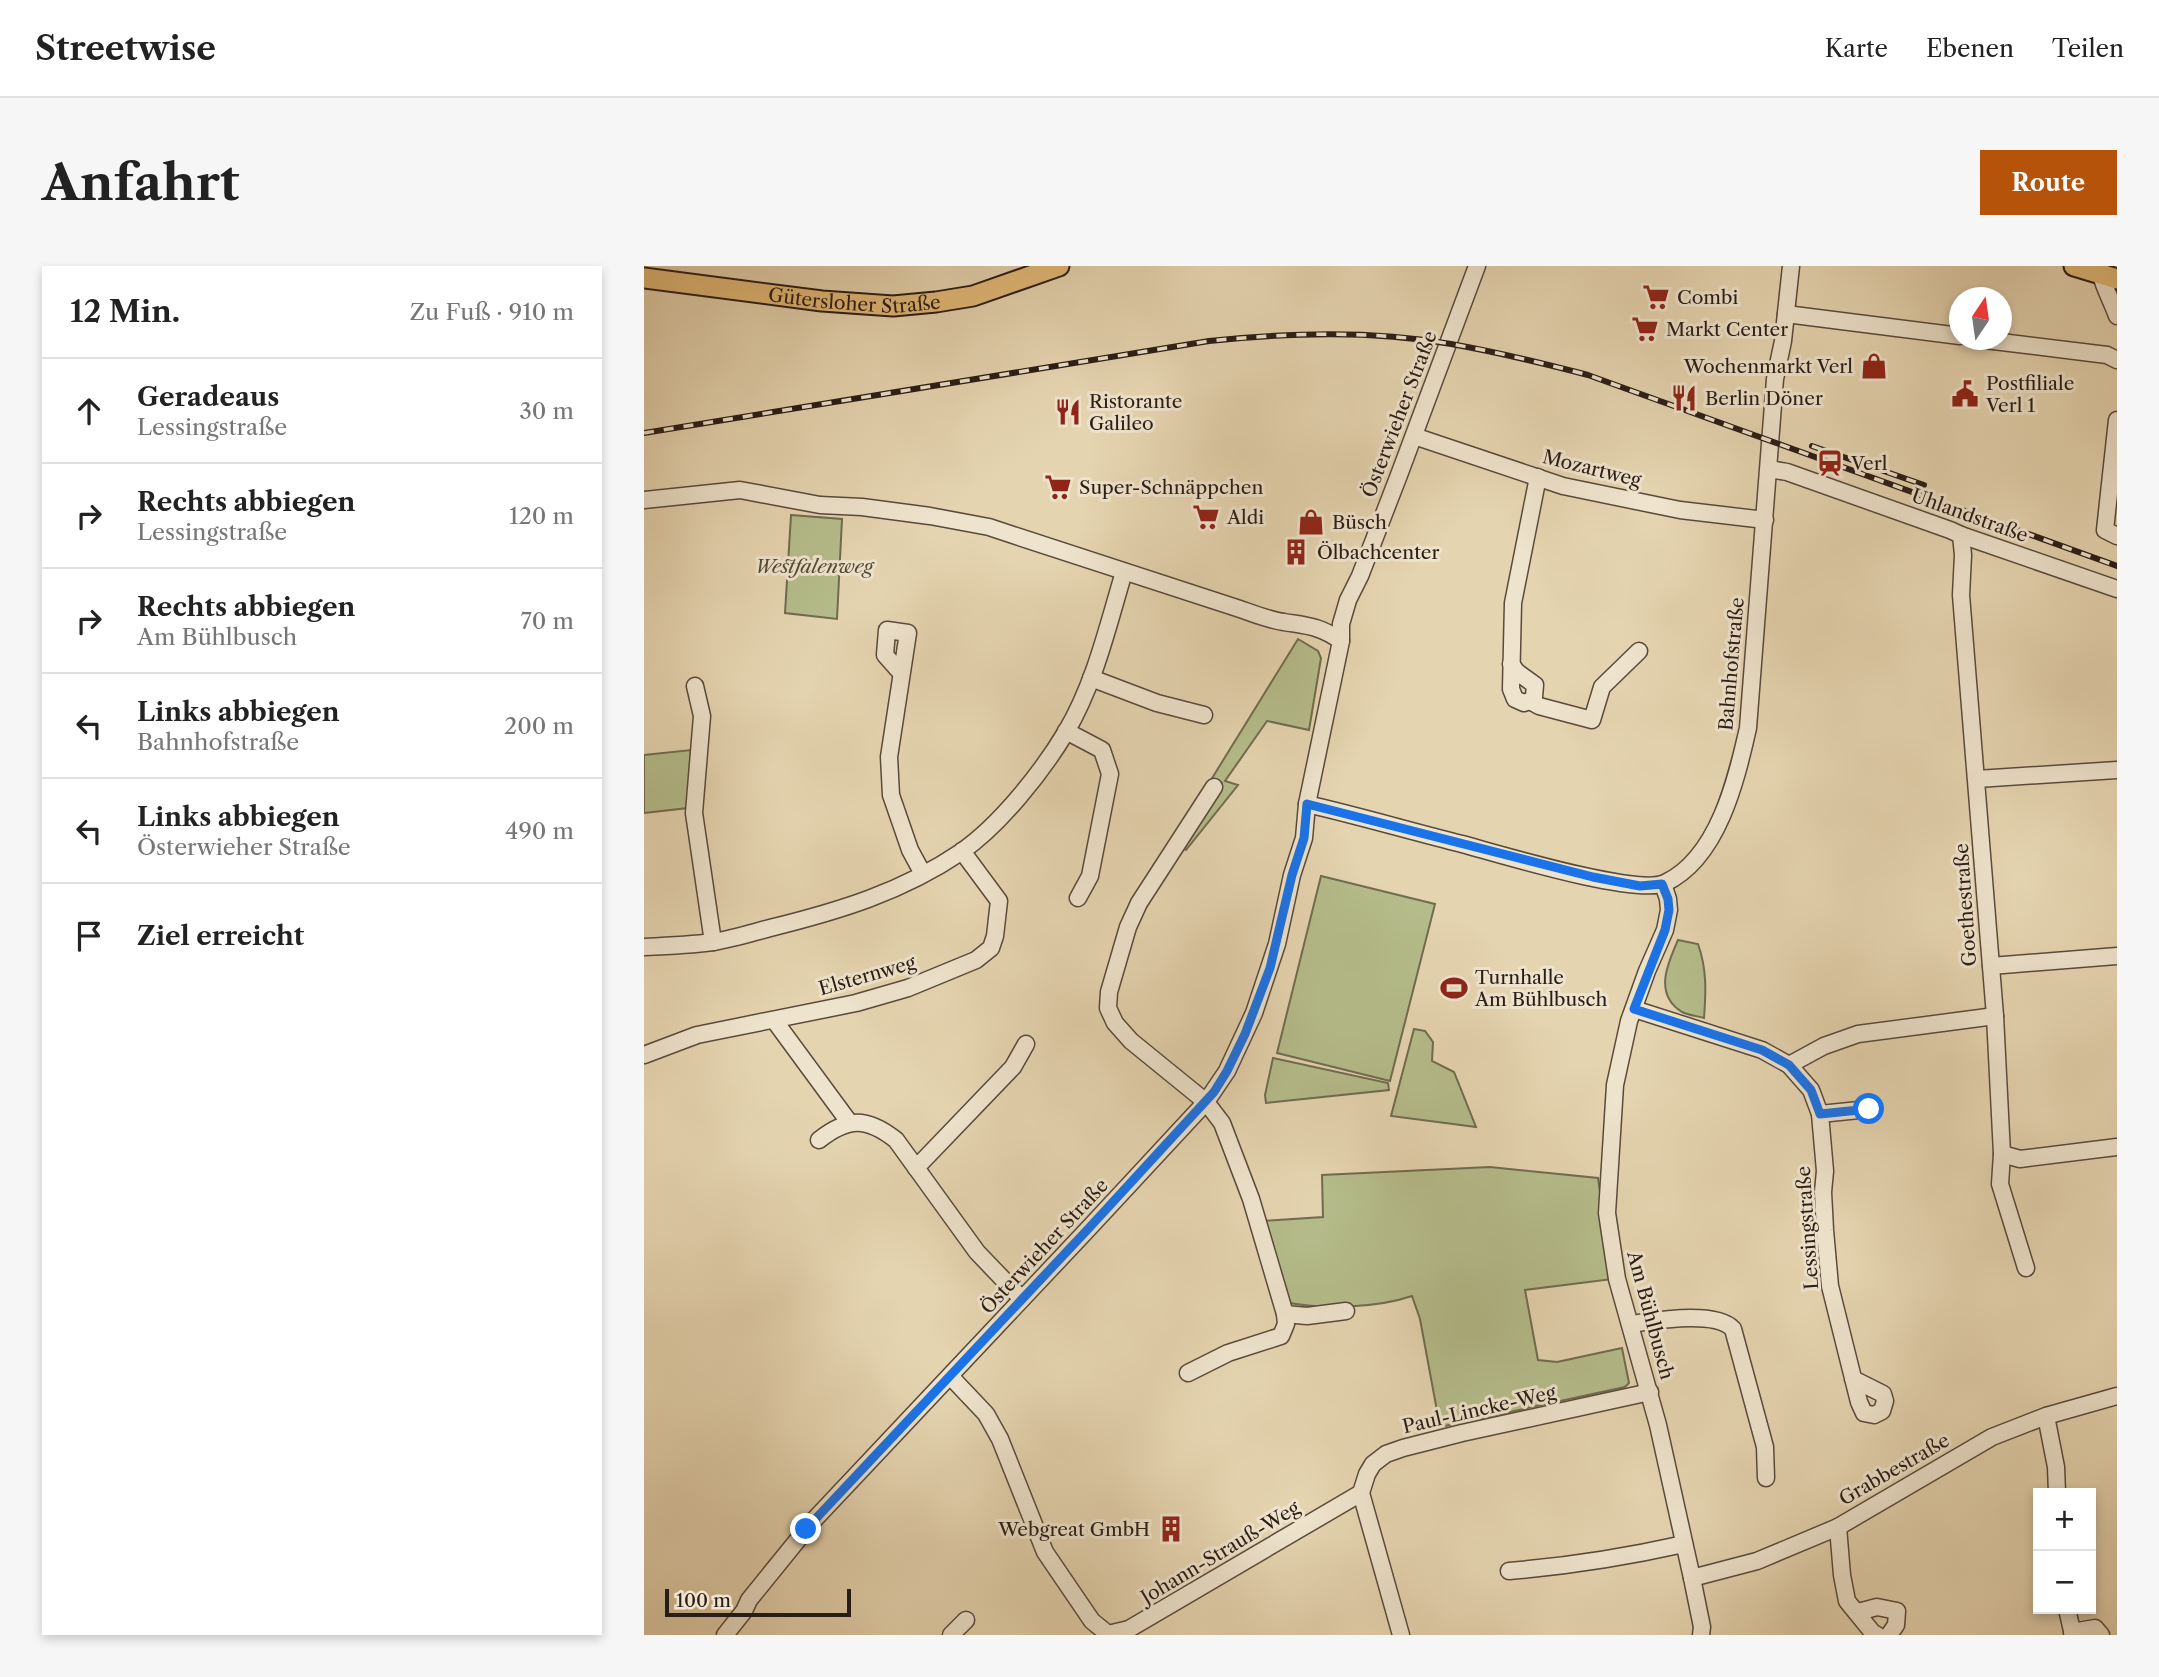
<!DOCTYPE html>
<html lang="de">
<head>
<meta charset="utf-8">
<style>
	:root { --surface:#fff; --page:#f6f6f6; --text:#222; --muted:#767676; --line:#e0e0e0; --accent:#b45309 }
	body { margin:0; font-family:"Libre Caslon Text",serif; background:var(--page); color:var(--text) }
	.controls { position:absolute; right:21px; bottom:21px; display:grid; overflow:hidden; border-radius:0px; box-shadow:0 4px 10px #0003 }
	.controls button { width:63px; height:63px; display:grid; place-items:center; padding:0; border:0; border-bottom:2px solid var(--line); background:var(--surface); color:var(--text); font:35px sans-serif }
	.compass { position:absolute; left:1305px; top:21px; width:63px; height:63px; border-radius:50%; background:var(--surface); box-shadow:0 4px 10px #0003; rotate:13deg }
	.scale { position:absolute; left:21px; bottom:18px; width:186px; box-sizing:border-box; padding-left:7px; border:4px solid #2a1c16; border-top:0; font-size:19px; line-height:24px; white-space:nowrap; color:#2a1c16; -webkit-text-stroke:5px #eee3cc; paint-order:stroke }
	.stop { position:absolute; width:21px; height:21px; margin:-16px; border:5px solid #1a73e8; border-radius:50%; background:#fff }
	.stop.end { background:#1a73e8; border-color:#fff; box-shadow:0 2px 7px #0008 }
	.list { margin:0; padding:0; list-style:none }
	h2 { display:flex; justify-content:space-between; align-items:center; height:91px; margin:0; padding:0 28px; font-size:30px }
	h2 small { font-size:23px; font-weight:400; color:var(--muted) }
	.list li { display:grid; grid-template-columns:46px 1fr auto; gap:21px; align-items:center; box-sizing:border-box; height:105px; padding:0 28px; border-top:2px solid var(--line) }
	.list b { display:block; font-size:26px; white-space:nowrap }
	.list p { margin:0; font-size:23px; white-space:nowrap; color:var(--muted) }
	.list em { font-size:23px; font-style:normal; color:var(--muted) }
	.icon { flex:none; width:38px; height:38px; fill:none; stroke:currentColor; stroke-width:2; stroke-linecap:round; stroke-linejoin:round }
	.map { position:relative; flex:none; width:1473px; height:1369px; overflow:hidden; border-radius:0px }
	header { display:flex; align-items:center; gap:42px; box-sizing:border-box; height:98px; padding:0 35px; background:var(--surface); border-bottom:2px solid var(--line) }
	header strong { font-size:33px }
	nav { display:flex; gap:38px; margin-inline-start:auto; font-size:24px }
	.intro { display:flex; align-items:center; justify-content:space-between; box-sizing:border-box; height:168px; padding:0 42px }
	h1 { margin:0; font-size:49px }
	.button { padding:18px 32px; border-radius:0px; background:var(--accent); color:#fff; font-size:24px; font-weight:700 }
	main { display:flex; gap:42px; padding:0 42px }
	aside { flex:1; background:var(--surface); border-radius:0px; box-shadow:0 4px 10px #0003 }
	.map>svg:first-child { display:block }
	.green { fill:#b5bc8b; stroke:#706c50; stroke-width:2 }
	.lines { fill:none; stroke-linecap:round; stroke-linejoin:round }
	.minor-casing { stroke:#594a3c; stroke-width:19 }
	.major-casing { stroke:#2a1c16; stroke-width:23 }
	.minor { stroke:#eee3cc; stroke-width:16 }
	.major { stroke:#e2ba78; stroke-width:19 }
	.rail-casing { stroke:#2a1c16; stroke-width:6 }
	.rail { stroke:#eee3cc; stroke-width:3.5; stroke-dasharray:10; stroke-linecap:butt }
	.route { stroke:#1a73e8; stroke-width:9 }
	.labels { text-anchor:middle; stroke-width:6; stroke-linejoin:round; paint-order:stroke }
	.street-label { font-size:19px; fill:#2a1c16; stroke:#eee3cc }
	.poi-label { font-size:19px; fill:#2a1c16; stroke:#eee3cc; text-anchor:start }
	.park-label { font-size:19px; font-style:italic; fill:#544c39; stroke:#eee3cc }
</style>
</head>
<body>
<header>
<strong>Streetwise</strong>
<nav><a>Karte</a><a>Ebenen</a><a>Teilen</a></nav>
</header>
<div class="intro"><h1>Anfahrt</h1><a class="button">Route</a></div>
<main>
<aside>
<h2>12 Min.<small>Zu Fuß · 910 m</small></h2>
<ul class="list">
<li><svg class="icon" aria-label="ahead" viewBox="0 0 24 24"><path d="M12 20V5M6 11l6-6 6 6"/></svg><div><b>Geradeaus</b><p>Lessingstraße</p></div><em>30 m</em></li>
<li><svg class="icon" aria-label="right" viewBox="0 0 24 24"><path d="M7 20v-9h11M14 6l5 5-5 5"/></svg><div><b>Rechts abbiegen</b><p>Lessingstraße</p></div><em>120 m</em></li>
<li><svg class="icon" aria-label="right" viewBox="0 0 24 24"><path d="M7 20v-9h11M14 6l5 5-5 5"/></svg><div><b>Rechts abbiegen</b><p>Am Bühlbusch</p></div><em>70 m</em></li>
<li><svg class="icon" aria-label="left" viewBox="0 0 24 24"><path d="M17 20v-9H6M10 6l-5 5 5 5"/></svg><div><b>Links abbiegen</b><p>Bahnhofstraße</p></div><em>200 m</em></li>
<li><svg class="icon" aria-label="left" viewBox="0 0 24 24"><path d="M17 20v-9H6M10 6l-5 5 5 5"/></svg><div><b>Links abbiegen</b><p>Österwieher Straße</p></div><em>490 m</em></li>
<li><svg class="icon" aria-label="arrive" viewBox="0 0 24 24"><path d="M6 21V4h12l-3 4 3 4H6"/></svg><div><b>Ziel erreicht</b></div></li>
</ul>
</aside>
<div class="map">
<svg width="1473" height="1369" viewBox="0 0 1473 1369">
	<rect width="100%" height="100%" fill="#e5d4b0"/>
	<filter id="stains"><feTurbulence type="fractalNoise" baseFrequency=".00286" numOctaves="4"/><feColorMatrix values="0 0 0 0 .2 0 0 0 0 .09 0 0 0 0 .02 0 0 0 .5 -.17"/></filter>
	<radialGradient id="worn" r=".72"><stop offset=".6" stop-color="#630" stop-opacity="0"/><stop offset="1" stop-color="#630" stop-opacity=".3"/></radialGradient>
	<g class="green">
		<polygon points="147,249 198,253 193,353 141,347"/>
		<polygon points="654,373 674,385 677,392 665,464 623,455 581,515 594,519 542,584 528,577"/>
		<polygon points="47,484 44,542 0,547 0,489"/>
		<polygon points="677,610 791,638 746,815 633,787"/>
		<path d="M1034,674L1054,678C1063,703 1062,726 1060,752C1053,750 1044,749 1038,746C1009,728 1024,697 1034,674Z"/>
		<polygon points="770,763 781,765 789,776 788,795 810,806 832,861 747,850"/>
		<polygon points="629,792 744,817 745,824 622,837 621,829"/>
		<path d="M846,901L954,912L969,1013L881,1024L894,1094L913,1096L978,1082L985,1117L981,1121L796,1161L776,1053L768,1030C733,1042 677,1044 641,1036L617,955L679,951L678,909Z"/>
	</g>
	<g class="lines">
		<g class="minor-casing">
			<g id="minor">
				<path d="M1456,0C1456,15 1468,35 1473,50"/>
				<polyline points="1142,48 1316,70"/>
				<polyline points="1341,74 1463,89 1473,94"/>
				<polyline points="1473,154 1461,264 1473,270"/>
				<polyline points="770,170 919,220 1036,244 1121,254"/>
				<polyline points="1125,203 1143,206 1306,264 1317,269 1473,323"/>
				<polyline points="894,211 869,337 867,423 871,433 880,437 886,435 895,440 948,454 958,421 995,385"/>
				<path d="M0,234L96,224L176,239L218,241L286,250L345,261L369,269L596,343C610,348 625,354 640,356C664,360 676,360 697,375"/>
				<polyline points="1317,269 1319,289 1317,329 1351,750 1358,888 1356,918 1382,1002"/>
				<polyline points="867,398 873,406 891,419 890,431 886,435"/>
				<polyline points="257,407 241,389 243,364 264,367 245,491 247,529 266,584 279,608"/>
				<polyline points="447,412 513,437 560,449"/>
				<polyline points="51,420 58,450 50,547 69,676"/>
				<polyline points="422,465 458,484 466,508 446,610 434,632"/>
				<polyline points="1333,513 1473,504"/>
				<path d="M663,538C715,550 766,565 818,578C855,588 992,630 1021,617C1074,592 1092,515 1104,462L1131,113L1139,75L1147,0"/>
				<polyline points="1019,618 1024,633 1025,644 1021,664 1003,705 985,755 971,819 963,947 973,1013 1014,1159 1048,1312 1058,1361 1057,1369"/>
				<path d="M0,681C23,680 46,679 69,676C88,673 107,667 126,662C195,645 258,626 317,586C356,559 398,506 422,466C451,417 464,359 480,306"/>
				<polyline points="1347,700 1473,690"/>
				<polyline points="990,743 1118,784 1145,799 1167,824 1176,848 1181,905 1179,926 1181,964 1186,1020 1215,1136 1220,1147 1230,1149 1238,1145 1241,1135 1239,1128 1209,1113"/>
				<polyline points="130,754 205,856"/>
				<polyline points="0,789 53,769 212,737 264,722 332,694 347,682 351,670 355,635 318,585"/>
				<polyline points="1145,799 1180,780 1214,768 1351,750"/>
				<polyline points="1176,848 1225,843"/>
				<path d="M175,874C204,851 223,851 252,874L333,986L378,1033"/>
				<polyline points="1358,888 1376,893 1473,881"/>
				<polyline points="272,902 369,801 382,778"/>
				<polyline points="641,1048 663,1050 702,1045"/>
				<path d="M986,1058C1010,1055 1071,1044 1089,1063L1121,1181L1122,1212"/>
				<polyline points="544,1107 584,1087 637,1070 642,1058 641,1048 607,933 578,857 562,836 487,775 471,757 464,742 465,726 484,661 495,637 570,521"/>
				<polyline points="306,1110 342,1148 356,1173 401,1286 448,1355 464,1368 485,1363 717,1227"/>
				<polyline points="1402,1150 1412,1201 1413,1227"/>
				<polyline points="1194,1261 1198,1309 1203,1335 1229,1367 1233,1369"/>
				<path d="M865,1305C925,1300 982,1291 1040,1278"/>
				<polyline points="1048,1312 1113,1295 1194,1261 1348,1171 1402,1150 1473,1130"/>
				<polyline points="1423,1343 1429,1369"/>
				<polyline points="1214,1346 1233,1341 1253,1345 1252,1359 1245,1369"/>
				<polyline points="1428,1366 1451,1362 1457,1369"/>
				<polyline points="81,1369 100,1345 105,1334 169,1255 445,962 562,836 583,805 610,747 633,678 648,609 660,572 663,538 697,375 697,358 704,334 716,310 755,209 833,0"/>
				<polyline points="307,1369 322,1354"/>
				<polyline points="757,1369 717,1227 723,1208 729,1198 742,1188 759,1182 818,1167 1006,1126"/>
			</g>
		</g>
		<g class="major-casing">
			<g id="major">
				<polyline points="1430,0 1473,13"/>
				<path id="s1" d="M0,12L178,35L249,40L292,36L329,30L415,0"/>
			</g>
		</g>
		<use href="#minor" class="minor"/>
		<use href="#major" class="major"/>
		<g class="rail-casing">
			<g id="rail">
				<path d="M0,167L565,75C645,67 727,64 807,78C853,86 898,97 944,109L1473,300"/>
				<polyline points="1168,180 1280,219"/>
			</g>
		</g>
		<use href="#rail" class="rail"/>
	</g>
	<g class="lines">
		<polyline class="route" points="162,1263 445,962 570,826 583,805 601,768 626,702 648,609 660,572 663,538 949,611 996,620 1018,618 1024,633 1025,644 1021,664 990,743 1118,784 1145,799 1167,824 1176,848 1225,843"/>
	</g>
	<defs>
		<g id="supermarket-bare" transform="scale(2.1)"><path d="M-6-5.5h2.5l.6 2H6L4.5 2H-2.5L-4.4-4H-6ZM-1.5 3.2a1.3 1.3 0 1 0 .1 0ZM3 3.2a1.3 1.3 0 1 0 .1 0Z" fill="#8f2418" stroke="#eee3cc" stroke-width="2.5" paint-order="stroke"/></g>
		<g id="shop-bare" transform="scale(2.1)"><path d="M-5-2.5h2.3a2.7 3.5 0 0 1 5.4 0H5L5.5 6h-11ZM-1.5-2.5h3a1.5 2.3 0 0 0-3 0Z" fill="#8f2418" stroke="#eee3cc" stroke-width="2.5" paint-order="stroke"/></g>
		<g id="civic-bare" transform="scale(2.1)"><path d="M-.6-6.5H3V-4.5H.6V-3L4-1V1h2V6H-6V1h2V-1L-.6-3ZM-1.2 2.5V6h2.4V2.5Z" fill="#8f2418" stroke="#eee3cc" stroke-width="2.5" paint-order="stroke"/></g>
		<g id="restaurant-bare" transform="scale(2.1)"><path d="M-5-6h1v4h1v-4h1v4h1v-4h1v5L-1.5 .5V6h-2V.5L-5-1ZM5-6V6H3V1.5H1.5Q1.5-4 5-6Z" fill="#8f2418" stroke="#eee3cc" stroke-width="2.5" paint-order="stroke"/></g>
		<g id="station-bare" transform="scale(2.1)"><path d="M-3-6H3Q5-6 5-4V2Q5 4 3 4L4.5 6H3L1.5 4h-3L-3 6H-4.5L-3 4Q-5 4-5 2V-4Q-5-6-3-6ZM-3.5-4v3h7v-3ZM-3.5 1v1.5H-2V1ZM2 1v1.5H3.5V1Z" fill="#8f2418" stroke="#eee3cc" stroke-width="2.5" paint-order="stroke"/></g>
		<g id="building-bare" transform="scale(2.1)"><path d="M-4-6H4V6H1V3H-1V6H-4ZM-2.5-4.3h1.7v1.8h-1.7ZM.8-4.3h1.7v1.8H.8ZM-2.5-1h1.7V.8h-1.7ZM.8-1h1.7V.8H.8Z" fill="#8f2418" stroke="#eee3cc" stroke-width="2.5" paint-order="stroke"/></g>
		<g id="stadium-bare" transform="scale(2.1)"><path d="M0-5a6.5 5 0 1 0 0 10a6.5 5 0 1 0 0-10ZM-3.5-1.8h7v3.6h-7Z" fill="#8f2418" stroke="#eee3cc" stroke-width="2.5" paint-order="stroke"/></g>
	</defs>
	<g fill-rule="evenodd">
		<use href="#supermarket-bare" x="1012" y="31"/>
		<use href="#supermarket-bare" x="1001" y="63"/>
		<use href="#shop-bare" x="1230" y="100"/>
		<use href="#civic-bare" x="1321" y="128"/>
		<use href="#restaurant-bare" x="1040" y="132"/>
		<use href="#restaurant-bare" x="424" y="146"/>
		<use href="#station-bare" x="1186" y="197"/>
		<use href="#supermarket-bare" x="414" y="221"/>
		<use href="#supermarket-bare" x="562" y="251"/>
		<use href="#shop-bare" x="667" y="256"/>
		<use href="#building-bare" x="652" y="286"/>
		<use href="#stadium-bare" x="810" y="722"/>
		<use href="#building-bare" x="527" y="1263"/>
	</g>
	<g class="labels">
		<g class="street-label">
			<text dy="7" stroke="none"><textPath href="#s1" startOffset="212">Gütersloher Straße</textPath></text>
			<text transform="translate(755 148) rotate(-69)" y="7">Österwieher Straße</text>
			<text transform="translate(948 202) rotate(14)" y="7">Mozartweg</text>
			<text transform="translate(1326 249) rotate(20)" y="7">Uhlandstraße</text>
			<text transform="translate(1087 398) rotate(-85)" y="7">Bahnhofstraße</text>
			<text transform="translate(1321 639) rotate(-94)" y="7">Goethestraße</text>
			<text transform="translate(223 709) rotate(-16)" y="7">Elsternweg</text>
			<text transform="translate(1163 962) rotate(-94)" y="7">Lessingstraße</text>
			<text transform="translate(400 980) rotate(-47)" y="7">Österwieher Straße</text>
			<text transform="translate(1007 1049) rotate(75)" y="7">Am Bühlbusch</text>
			<text transform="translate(835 1143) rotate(-13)" y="7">Paul-Lincke-Weg</text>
			<text transform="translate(1250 1203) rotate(-30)" y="7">Grabbestraße</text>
			<text transform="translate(576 1286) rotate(-31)" y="7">Johann-Strauß-Weg</text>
		</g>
		<g class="poi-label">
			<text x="1033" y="38">Combi</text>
			<text x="1022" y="70">Markt Center</text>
			<text x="1209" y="107" text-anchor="end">Wochenmarkt Verl</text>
			<text x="1342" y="124">Postfiliale<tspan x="1342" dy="22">Verl 1</tspan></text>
			<text x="1061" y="139">Berlin Döner</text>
			<text x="445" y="142">Ristorante<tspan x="445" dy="22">Galileo</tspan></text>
			<text x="1207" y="204">Verl</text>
			<text x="435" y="228">Super-Schnäppchen</text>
			<text x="583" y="258">Aldi</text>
			<text x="688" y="263">Büsch</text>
			<text x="673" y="293">Ölbachcenter</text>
			<text x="831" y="718">Turnhalle<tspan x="831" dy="22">Am Bühlbusch</tspan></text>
			<text x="506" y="1270" text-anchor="end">Webgreat GmbH</text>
		</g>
		<g class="park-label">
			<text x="170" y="307">Westfalenweg</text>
		</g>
	</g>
	<rect width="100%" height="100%" filter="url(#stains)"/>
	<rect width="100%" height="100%" fill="url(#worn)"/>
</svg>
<div class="controls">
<button>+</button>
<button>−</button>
</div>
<svg class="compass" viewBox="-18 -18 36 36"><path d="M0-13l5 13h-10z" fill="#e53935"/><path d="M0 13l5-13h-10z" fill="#767676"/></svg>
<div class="scale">100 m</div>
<div class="stop" style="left:1225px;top:843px"></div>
<div class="stop end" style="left:162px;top:1263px"></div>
</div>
</main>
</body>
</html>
